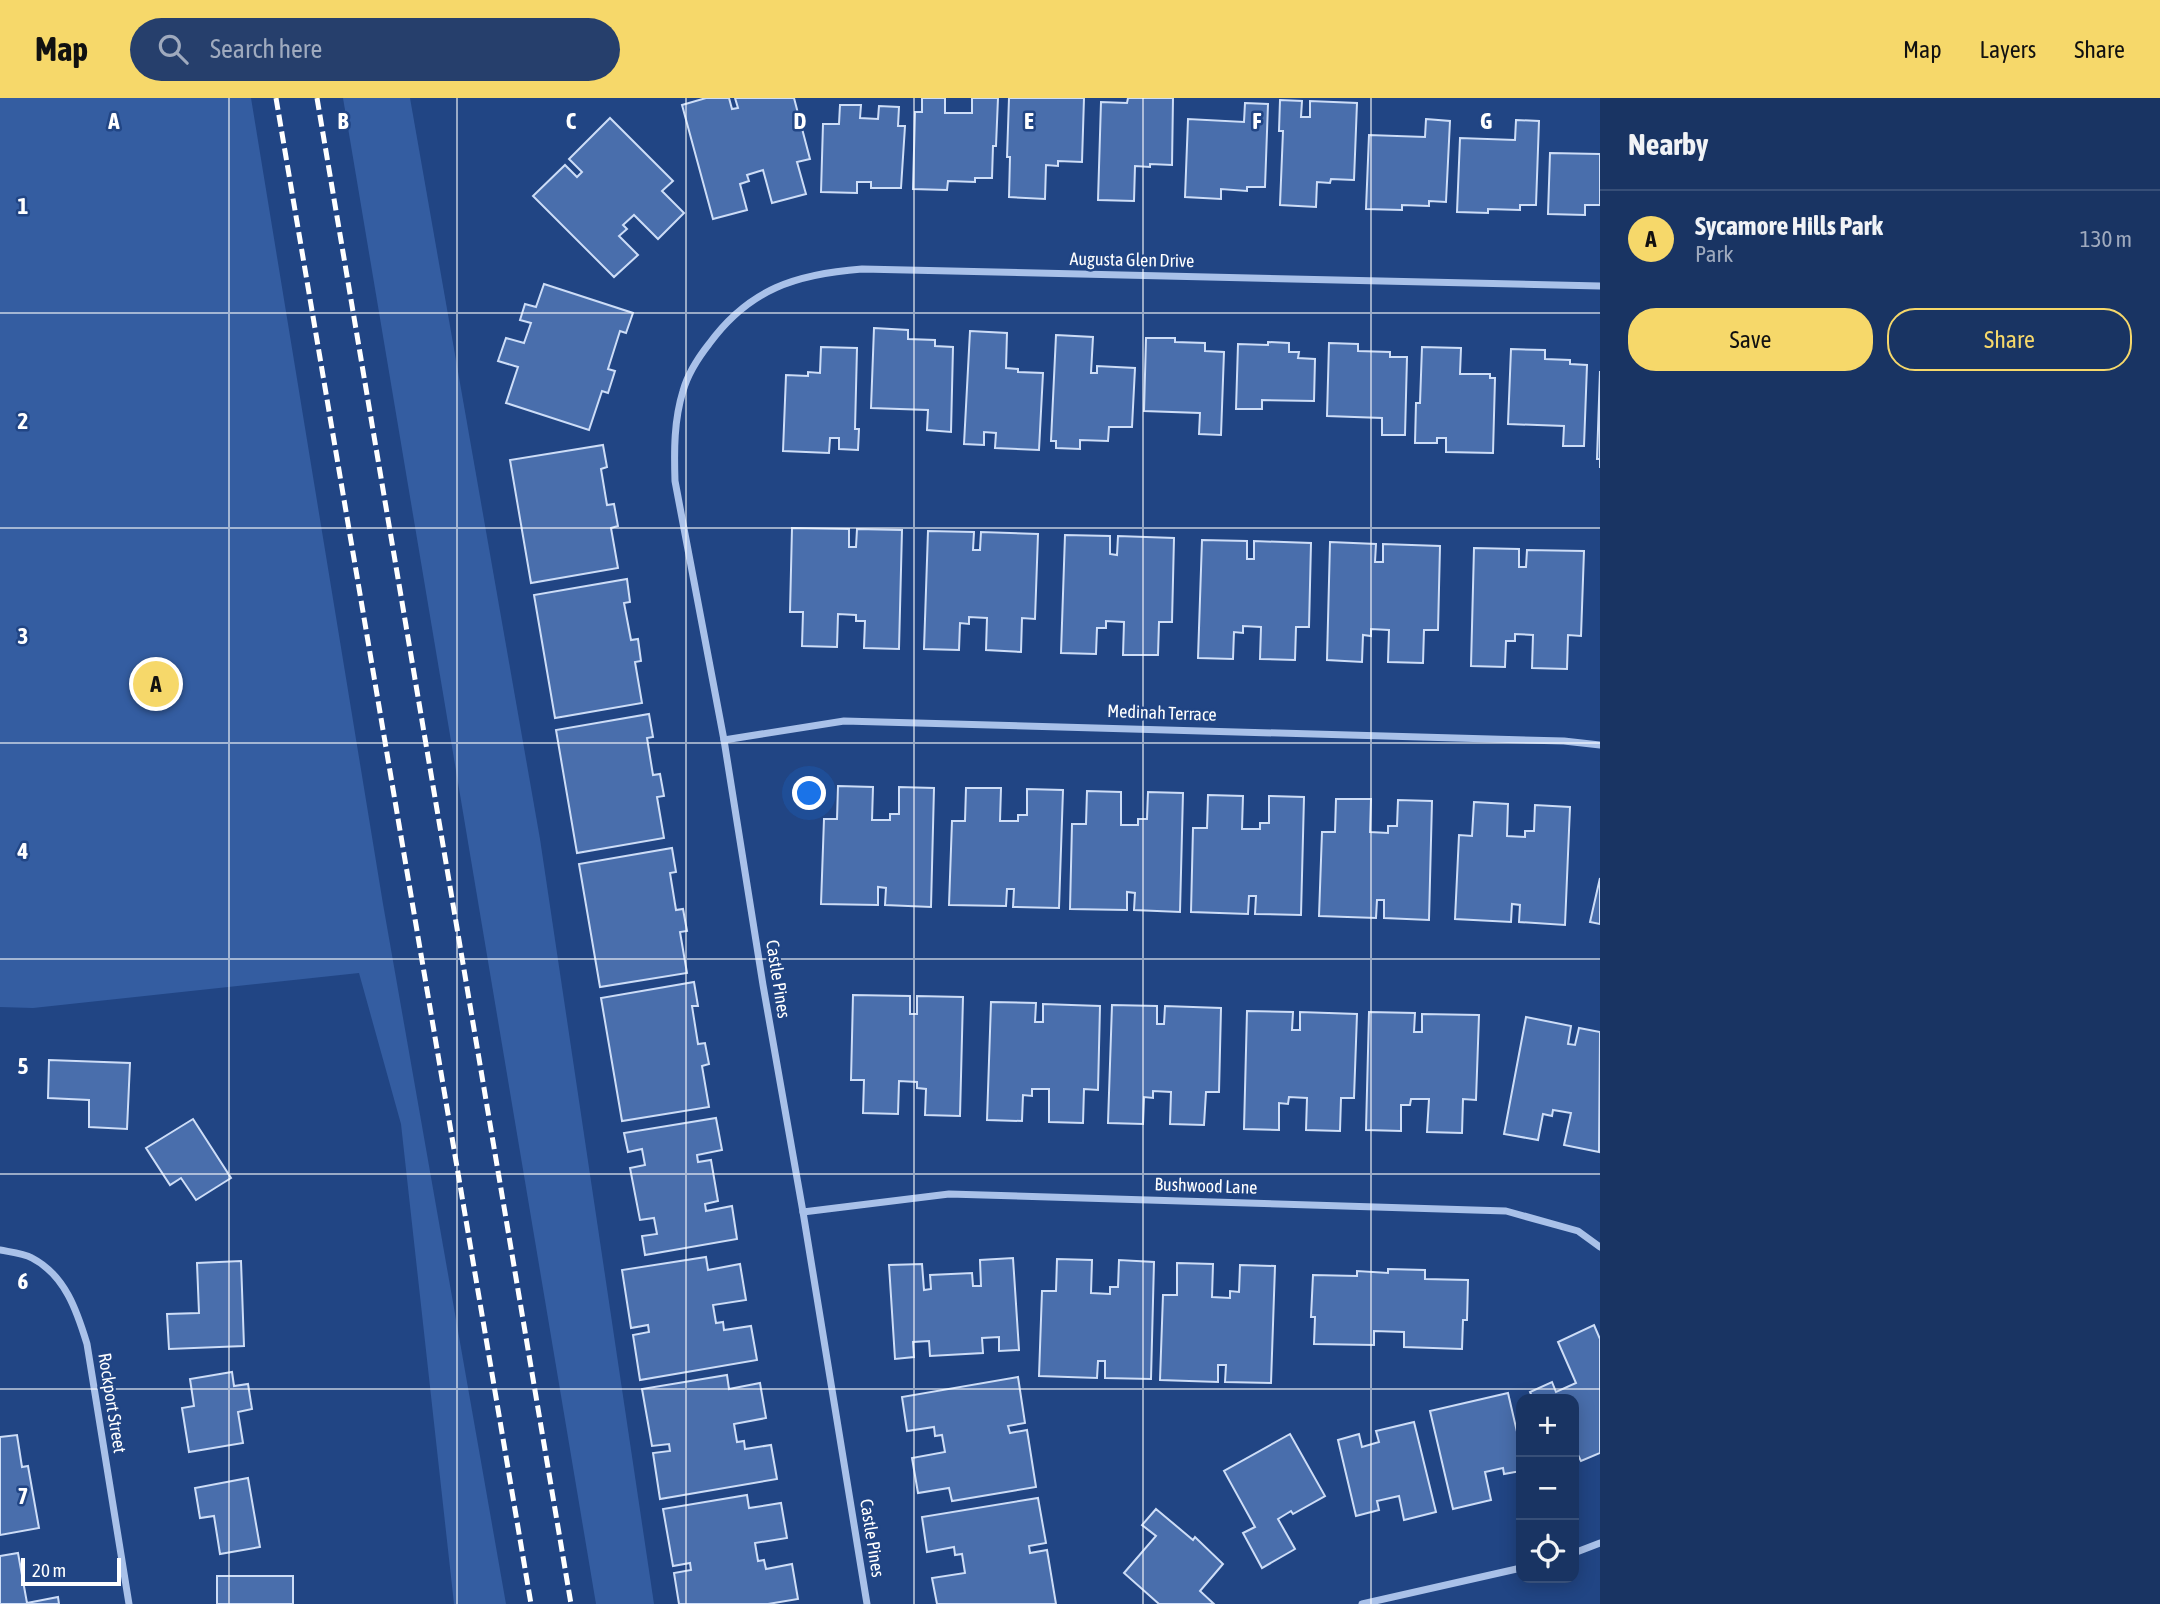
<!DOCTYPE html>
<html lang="en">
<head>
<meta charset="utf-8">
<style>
	:root { --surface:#193463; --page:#263f6c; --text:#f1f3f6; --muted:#9faabe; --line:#374f78; --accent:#f6d86a }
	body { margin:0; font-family:"Asap Condensed",sans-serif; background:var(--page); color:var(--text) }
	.controls { position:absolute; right:21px; bottom:21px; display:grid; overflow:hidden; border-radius:14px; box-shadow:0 4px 18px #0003 }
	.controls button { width:63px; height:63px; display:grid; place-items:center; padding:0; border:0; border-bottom:2px solid var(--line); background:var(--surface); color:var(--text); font:35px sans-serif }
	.scale { position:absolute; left:21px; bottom:18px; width:100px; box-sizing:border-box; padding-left:7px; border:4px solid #fff; border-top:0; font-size:19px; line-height:24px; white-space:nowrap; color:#fff; -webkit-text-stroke:5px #214584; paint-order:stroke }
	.you { position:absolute; left:810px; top:696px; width:24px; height:24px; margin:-18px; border:5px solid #fff; border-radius:50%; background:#1a73e8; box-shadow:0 0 0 10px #1a73e833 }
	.badge { display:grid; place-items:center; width:46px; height:46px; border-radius:50%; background:var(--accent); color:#111; font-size:23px; font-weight:700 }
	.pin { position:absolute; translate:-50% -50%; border:4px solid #fff; box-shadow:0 2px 7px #0006 }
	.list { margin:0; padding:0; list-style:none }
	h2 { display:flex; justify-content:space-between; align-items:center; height:91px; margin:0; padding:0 28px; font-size:30px }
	h2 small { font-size:23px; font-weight:400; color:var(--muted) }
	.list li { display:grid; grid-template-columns:46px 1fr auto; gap:21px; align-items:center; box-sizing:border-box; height:98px; padding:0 28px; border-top:2px solid var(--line) }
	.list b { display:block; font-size:26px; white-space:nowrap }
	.list p { margin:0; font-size:23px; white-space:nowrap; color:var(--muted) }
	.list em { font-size:23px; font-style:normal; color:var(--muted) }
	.actions { display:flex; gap:14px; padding:21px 28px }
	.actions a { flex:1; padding:16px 0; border:2px solid var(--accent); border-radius:28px; text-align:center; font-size:24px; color:var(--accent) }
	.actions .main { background:var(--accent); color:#111 }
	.icon { flex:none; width:38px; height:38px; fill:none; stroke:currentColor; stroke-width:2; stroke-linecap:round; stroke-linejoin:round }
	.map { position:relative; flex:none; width:1600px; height:1506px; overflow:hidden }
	header { display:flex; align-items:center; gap:42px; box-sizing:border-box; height:98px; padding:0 35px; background:var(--accent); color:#111 }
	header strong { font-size:33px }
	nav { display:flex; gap:38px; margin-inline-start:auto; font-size:24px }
	.search { width:490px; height:63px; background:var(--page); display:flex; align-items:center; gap:18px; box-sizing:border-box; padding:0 24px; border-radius:38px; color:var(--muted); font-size:26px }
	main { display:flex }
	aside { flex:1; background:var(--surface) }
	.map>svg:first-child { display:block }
	.green { fill:#345da1 }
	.building { fill:#496eac; stroke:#cdddf7; stroke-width:2 }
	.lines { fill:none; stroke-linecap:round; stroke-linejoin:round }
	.minor { stroke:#a9c1e9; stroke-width:7 }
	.rail { stroke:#fff; stroke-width:5; stroke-dasharray:12 5; stroke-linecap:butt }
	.grid { fill:none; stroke:#fff; stroke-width:2; stroke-opacity:0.55 }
	.labels { text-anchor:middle; stroke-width:5; stroke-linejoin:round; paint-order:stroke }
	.street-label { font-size:18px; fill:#fff; stroke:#214584 }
	.grid-label { font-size:23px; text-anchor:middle; font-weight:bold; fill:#fff; stroke:#214584; stroke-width:5; stroke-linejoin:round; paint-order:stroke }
</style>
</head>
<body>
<header>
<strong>Map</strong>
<div class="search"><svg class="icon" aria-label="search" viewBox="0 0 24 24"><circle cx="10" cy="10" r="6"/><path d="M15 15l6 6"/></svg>Search here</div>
<nav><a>Map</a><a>Layers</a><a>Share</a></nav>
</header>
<main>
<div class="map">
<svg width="1600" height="1506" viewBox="0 0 1600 1506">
	<rect width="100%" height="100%" fill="#214584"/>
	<g class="green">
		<polygon points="0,0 251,0 383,806 506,1506 454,1506 401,1026 359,875 33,910 0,909"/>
		<polygon points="343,0 410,0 540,741 654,1506 596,1506"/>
	</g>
	<g class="building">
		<polygon points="706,0 729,0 732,11 738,10 735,0 794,0 810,61 797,64 806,96 772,105 763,72 747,77 749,83 740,86 747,112 713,121 682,7"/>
		<polygon points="922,0 945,0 945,15 972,15 972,0 998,0 996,48 993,48 992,80 975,80 975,84 948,83 947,92 913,91 915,14 922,14"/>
		<polygon points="1009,0 1084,0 1082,64 1058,63 1058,68 1046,67 1045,101 1009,99 1010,59 1007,59"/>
		<polygon points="1128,0 1173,0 1172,67 1150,66 1150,69 1135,68 1134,103 1098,102 1101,4 1127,5"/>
		<polygon points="1280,2 1302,3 1301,19 1310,19 1310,3 1357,5 1354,82 1331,81 1330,85 1317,84 1316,109 1280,107 1283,33 1279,33"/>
		<polygon points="1245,5 1268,6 1265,89 1247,89 1247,93 1221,91 1221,101 1185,99 1188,21 1244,24"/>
		<polygon points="840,7 861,7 860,20 878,21 879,8 899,9 898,28 905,28 901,90 871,90 871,84 857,84 857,95 821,94 823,26 839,26"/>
		<polygon points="610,20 673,83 662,93 684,115 658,141 634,117 623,127 627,131 619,138 638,157 614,179 533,98 565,67 577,79 582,74 569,61"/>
		<polygon points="1426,21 1450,23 1446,104 1429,103 1429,108 1402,107 1402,112 1366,111 1369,37 1425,39"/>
		<polygon points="1516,22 1539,23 1536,107 1520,107 1520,112 1488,111 1488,115 1457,114 1460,40 1515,42"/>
		<polygon points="1550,55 1600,56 1600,107 1585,107 1585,117 1548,116"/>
		<polygon points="544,186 633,215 626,235 620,233 608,271 615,273 608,295 602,293 589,332 506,305 518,269 498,263 506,240 524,245 531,225 520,222 525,206 536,209"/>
		<polygon points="874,230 908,232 908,241 935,242 935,248 953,249 951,334 927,332 928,312 871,310"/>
		<polygon points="970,233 1007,235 1006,270 1018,271 1018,274 1043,275 1039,352 995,350 996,335 984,334 984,347 964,346"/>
		<polygon points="1056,237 1093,239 1091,275 1097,275 1097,268 1135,270 1132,329 1109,329 1108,343 1080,342 1080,351 1056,350 1056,343 1051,343"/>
		<polygon points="1146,240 1175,240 1175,244 1205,245 1205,253 1224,254 1221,337 1199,336 1200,315 1144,313"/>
		<polygon points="1268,244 1289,245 1289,254 1299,254 1298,260 1315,261 1314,303 1262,302 1262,311 1236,311 1238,246 1268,247"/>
		<polygon points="1329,245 1358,246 1358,253 1390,254 1390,259 1407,259 1405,337 1382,337 1382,320 1327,318"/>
		<polygon points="821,249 857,250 855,331 859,331 858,352 839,351 839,340 830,340 829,355 783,353 786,277 808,278 808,274 820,275"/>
		<polygon points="1422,249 1461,250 1460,276 1490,276 1490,280 1495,280 1493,355 1446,354 1446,340 1437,340 1437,345 1415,345 1416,305 1420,305"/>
		<polygon points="1511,251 1545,252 1545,261 1570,262 1570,266 1587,267 1584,348 1563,348 1564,328 1508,326"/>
		<polygon points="1600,273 1600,370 1600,361 1597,361"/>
		<polygon points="603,347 607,369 601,371 607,407 614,406 618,428 611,430 618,470 531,485 510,362"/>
		<polygon points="792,430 849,431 849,449 856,449 857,431 902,432 899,551 864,550 865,523 856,523 856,517 838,516 837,549 802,548 803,514 790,514"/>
		<polygon points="928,433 974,434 973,452 980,452 981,434 1038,436 1035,521 1022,520 1021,554 986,552 987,520 969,519 969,526 960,525 959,552 924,551"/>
		<polygon points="1065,437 1110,438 1110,456 1117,457 1118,438 1174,440 1172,524 1159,524 1158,557 1123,557 1124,524 1106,523 1106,530 1097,530 1096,556 1061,555"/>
		<polygon points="1202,442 1247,443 1247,461 1254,461 1254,443 1311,445 1309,529 1296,529 1295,562 1260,561 1261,529 1243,528 1243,535 1234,534 1233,561 1198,560"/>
		<polygon points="1330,444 1376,446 1375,464 1383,464 1383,446 1440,448 1438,532 1424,532 1423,565 1388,564 1389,532 1371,531 1371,538 1363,537 1362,564 1327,562"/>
		<polygon points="1474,450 1519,451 1519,469 1526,469 1527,452 1584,453 1581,538 1568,537 1567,571 1532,570 1533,537 1515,536 1515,543 1506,543 1505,569 1471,568"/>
		<polygon points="627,481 630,504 624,505 631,542 638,541 641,563 635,564 642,605 555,620 534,497"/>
		<polygon points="649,616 653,639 647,640 653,677 660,676 664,698 657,699 664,740 577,755 556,632"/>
		<polygon points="838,688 873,689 872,722 890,722 890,716 899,716 899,689 934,690 931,809 885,807 886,790 878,789 878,807 821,806 824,721 837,721"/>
		<polygon points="966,690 1001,690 1000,723 1018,723 1018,717 1027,717 1027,691 1063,692 1059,810 1013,809 1014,791 1007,791 1006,808 949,807 952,723 965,723"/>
		<polygon points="1087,693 1121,694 1121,727 1138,727 1138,721 1147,721 1148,694 1183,695 1180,814 1134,812 1135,795 1127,794 1127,812 1070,811 1072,726 1086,726"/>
		<polygon points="1208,697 1243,698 1242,731 1260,731 1260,725 1269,725 1269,698 1304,699 1301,817 1255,816 1256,798 1249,798 1248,816 1191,814 1193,730 1207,730"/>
		<polygon points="1336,701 1371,701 1370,734 1388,735 1388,728 1397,728 1398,702 1432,703 1429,822 1384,820 1384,802 1377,802 1376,820 1319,818 1322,734 1335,734"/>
		<polygon points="1474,704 1508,706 1507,738 1525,739 1525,733 1534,733 1535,707 1570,709 1565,827 1519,824 1520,807 1512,806 1511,824 1455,821 1459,737 1472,738"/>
		<polygon points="672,750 676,774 670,775 676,812 683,811 687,833 680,834 687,875 600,889 579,766"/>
		<polygon points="1600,780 1600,826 1590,824"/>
		<polygon points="694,884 698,908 692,908 698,946 705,945 709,966 702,968 709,1009 622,1023 601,900"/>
		<polygon points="853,897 910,898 910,916 917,916 917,898 963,899 960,1018 925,1017 926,991 917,990 917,984 899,983 898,1016 863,1015 864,982 851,982"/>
		<polygon points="991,904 1036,905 1035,924 1043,924 1043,906 1100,908 1098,992 1084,991 1083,1025 1049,1024 1049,991 1032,991 1032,998 1023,997 1022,1023 987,1022"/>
		<polygon points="1112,907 1157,908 1157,926 1164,926 1165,908 1221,910 1219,994 1206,994 1204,1027 1170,1026 1171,994 1153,993 1153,1000 1144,999 1143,1026 1108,1025"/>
		<polygon points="1247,913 1293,914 1292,932 1300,932 1300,914 1357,916 1354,1000 1341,1000 1340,1033 1306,1032 1307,1000 1289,999 1288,1006 1279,1005 1279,1032 1244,1031"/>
		<polygon points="1369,914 1415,915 1414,934 1422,934 1422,916 1479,917 1476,1002 1463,1001 1462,1035 1427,1034 1429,1001 1411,1001 1410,1007 1401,1007 1401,1033 1366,1032"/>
		<polygon points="1526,919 1571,928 1568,946 1575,947 1579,930 1600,934 1599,1054 1564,1047 1571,1015 1553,1012 1552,1018 1543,1016 1538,1042 1504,1036"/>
		<polygon points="49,962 130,965 127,1031 89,1029 89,1002 48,1000"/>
		<polygon points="716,1020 722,1052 697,1057 698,1064 711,1062 718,1103 705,1106 706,1113 732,1108 737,1141 645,1157 642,1138 657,1136 654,1120 640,1122 630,1070 645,1067 642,1051 628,1054 624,1035"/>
		<polygon points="193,1021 231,1080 196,1102 181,1080 170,1087 146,1050"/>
		<polygon points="706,1159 708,1172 740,1166 746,1202 713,1207 716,1225 723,1224 724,1232 751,1228 757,1262 640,1282 633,1237 649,1234 648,1227 631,1230 622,1172"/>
		<polygon points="1013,1160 1019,1252 999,1253 999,1239 982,1240 983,1255 930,1258 929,1243 913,1244 914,1259 895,1261 889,1167 922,1166 924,1192 931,1191 930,1177 972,1175 973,1188 981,1188 980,1162"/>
		<polygon points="1057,1161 1092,1162 1091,1195 1110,1196 1110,1189 1118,1189 1119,1162 1154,1164 1151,1281 1105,1280 1105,1263 1098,1263 1097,1280 1039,1278 1042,1193 1056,1193"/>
		<polygon points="241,1163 244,1248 169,1251 167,1216 199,1215 197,1165"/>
		<polygon points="1177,1165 1213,1166 1212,1199 1230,1200 1230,1193 1239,1194 1240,1167 1275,1168 1271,1285 1225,1284 1226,1267 1218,1267 1218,1284 1160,1282 1163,1197 1177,1197"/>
		<polygon points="1388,1171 1425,1172 1425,1181 1468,1182 1467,1222 1463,1222 1462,1251 1404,1249 1404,1234 1374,1233 1374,1247 1314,1246 1315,1219 1311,1219 1313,1177 1357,1178 1357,1173 1388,1175"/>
		<polygon points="1594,1227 1600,1241 1600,1355 1581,1363 1576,1353 1574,1354 1574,1301 1533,1301 1530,1294 1552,1284 1556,1294 1576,1285 1558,1244"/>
		<polygon points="232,1274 234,1288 248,1286 252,1311 238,1314 243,1345 189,1354 182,1310 194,1308 190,1281"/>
		<polygon points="727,1277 729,1291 760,1285 766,1320 734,1326 737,1344 744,1343 745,1351 771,1347 777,1381 660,1401 653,1355 670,1353 669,1346 652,1348 642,1291"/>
		<polygon points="1018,1279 1025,1325 1008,1328 1010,1335 1027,1332 1036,1389 952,1403 949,1390 918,1395 912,1360 945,1354 942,1337 935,1338 934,1329 907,1333 902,1299"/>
		<polygon points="1508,1295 1521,1351 1521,1373 1504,1376 1503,1370 1485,1374 1491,1402 1453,1411 1430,1313"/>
		<polygon points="1414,1324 1436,1414 1404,1422 1399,1398 1377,1403 1379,1412 1356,1418 1338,1342 1359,1336 1362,1349 1379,1344 1376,1333"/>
		<polygon points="1290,1336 1325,1398 1293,1416 1291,1413 1278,1421 1295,1451 1262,1470 1243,1435 1255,1429 1224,1373"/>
		<polygon points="17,1337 22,1369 28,1368 39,1430 0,1437 0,1339"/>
		<polygon points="248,1380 260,1449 220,1456 214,1418 200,1420 195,1390"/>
		<polygon points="747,1397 749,1410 781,1405 787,1440 755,1445 758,1463 764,1462 766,1471 792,1466 798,1501 768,1506 679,1506 674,1475 691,1472 690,1465 673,1468 663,1411"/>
		<polygon points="1038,1400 1046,1445 1029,1448 1030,1455 1047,1452 1056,1506 937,1506 932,1480 965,1475 962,1456 955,1457 954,1449 927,1454 922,1419"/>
		<polygon points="1156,1411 1193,1442 1195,1439 1223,1466 1200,1493 1214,1506 1159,1506 1124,1475 1156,1438 1142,1427"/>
		<polygon points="18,1455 27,1505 58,1499 59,1506 0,1506 0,1458"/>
		<rect x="217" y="1478" width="76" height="28"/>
	</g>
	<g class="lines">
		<g class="minor">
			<polyline points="724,642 844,623 1564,643 1600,647"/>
			<polyline points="803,1114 949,1096 1506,1113 1578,1133 1600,1149"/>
			<path d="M0,1152C10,1154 23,1155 32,1160C65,1177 77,1213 87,1246L129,1506"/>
			<polyline points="1574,1455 1600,1445"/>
			<path d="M867,1506L803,1114L763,887L724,642L675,383C674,352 674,322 683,293C688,275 698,260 709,246C749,191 796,176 862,171L1600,188"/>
			<polyline points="1362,1506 1521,1470"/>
		</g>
		<g class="rail">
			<polyline points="276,0 531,1506"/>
			<polyline points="317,0 571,1506"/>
		</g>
	</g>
	<path class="grid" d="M229,0V1506M457,0V1506M686,0V1506M914,0V1506M1143,0V1506M1371,0V1506M0,215H1600M0,430H1600M0,645H1600M0,861H1600M0,1076H1600M0,1291H1600"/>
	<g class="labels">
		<g class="street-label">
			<text transform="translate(1132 162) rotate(1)" y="6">Augusta Glen Drive</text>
			<text transform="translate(1162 615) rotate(2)" y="6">Medinah Terrace</text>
			<text transform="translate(778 881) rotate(81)" y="6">Castle Pines</text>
			<text transform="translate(1206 1088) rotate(2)" y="6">Bushwood Lane</text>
			<text transform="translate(112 1305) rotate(81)" y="6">Rockport Street</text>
			<text transform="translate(872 1440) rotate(81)" y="6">Castle Pines</text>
		</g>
	</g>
	<g class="grid-label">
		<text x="114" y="31">A</text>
		<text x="343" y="31">B</text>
		<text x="571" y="31">C</text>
		<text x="800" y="31">D</text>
		<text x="1029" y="31">E</text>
		<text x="1257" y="31">F</text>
		<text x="1486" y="31">G</text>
		<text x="23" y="116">1</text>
		<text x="23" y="331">2</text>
		<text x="23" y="546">3</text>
		<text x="23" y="761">4</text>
		<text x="23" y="976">5</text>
		<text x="23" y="1191">6</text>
		<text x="23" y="1406">7</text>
	</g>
</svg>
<div class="controls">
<button>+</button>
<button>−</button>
<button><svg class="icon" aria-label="locate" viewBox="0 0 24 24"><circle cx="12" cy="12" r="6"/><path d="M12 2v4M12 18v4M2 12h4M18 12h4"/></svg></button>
</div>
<div class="scale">20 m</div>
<div class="you"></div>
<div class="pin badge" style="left:156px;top:586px">A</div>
</div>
<aside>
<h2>Nearby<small></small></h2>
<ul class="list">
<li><span class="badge">A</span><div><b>Sycamore Hills Park</b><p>Park</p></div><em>130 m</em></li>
</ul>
<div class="actions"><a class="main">Save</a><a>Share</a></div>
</aside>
</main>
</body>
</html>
